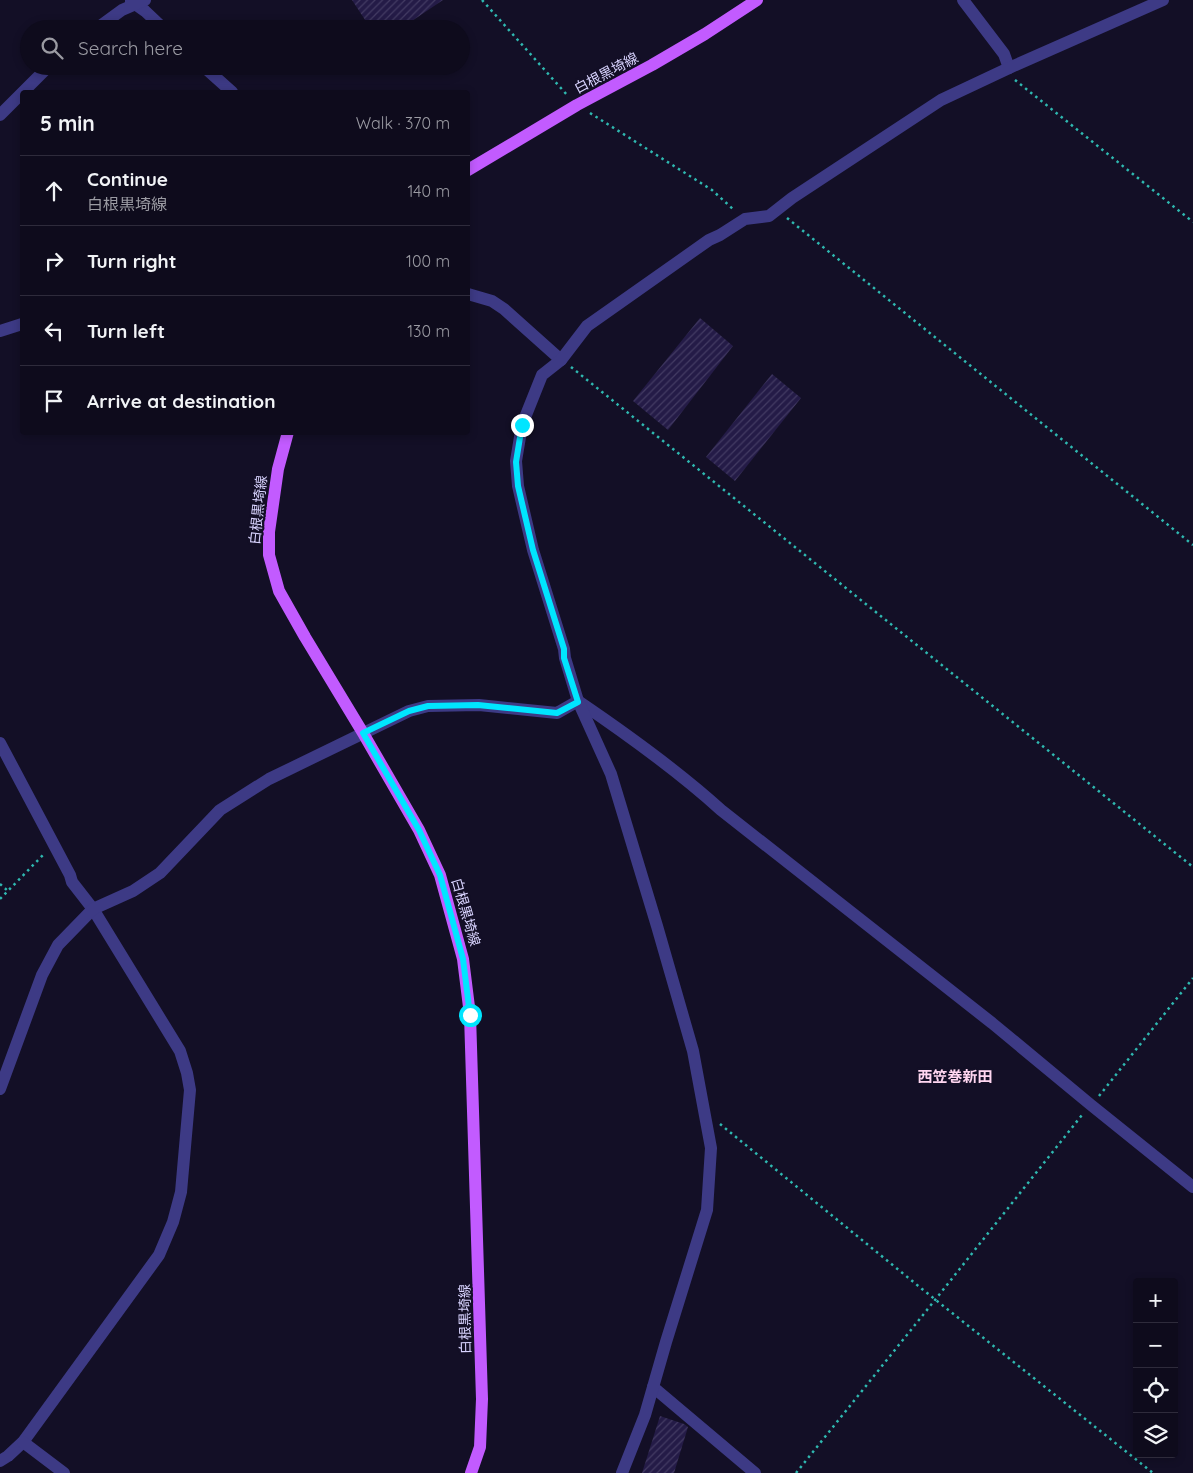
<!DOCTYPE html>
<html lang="en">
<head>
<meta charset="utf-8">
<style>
	:root { --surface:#0e0b1c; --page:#1c1929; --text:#f1f3f6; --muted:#9b9ba3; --line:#2e2b3b }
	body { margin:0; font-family:Quicksand,"Noto Sans JP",sans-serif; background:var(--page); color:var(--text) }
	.controls { position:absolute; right:15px; bottom:15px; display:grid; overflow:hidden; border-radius:5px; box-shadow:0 2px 8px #0003 }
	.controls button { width:45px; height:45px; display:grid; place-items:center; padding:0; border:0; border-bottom:1px solid var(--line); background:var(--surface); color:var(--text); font:25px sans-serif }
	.stop { position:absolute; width:15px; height:15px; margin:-11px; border:4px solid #00e5ff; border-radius:50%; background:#fff }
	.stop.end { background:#00e5ff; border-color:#fff; box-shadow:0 1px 5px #0008 }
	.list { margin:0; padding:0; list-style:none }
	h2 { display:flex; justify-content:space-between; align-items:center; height:65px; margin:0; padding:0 20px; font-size:21px }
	h2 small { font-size:16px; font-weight:400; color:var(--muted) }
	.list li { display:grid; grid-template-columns:32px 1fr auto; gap:15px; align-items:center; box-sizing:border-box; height:70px; padding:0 20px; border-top:1px solid var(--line) }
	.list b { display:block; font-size:19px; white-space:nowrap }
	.list p { margin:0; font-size:16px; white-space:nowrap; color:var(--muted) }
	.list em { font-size:16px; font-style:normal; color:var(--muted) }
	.icon { flex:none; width:28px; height:28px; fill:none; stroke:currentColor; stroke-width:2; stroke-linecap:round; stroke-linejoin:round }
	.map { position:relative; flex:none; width:1193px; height:1473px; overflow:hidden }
	.search { position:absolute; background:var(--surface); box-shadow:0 2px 8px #0003; left:20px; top:20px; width:450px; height:55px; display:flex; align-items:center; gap:12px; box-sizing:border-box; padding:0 18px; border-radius:28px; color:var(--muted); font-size:19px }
	.panel { position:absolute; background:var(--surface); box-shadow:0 2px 8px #0003; left:20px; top:90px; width:450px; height:345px; border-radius:5px }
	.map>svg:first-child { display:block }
	.building { fill:url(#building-hatch) }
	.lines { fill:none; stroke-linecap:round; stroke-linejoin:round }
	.path { stroke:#2fb8b0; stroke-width:2.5; stroke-dasharray:2.5 4; stroke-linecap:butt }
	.minor { stroke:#3d3a85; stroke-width:12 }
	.major { stroke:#c25bff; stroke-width:12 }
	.route { stroke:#00e5ff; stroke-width:6 }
	.labels { text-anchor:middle; stroke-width:4.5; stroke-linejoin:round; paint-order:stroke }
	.street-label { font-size:14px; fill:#d9d4ff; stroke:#130f26 }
	.neighbourhood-label { font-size:15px; font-weight:bold; fill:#ffd6f0; stroke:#130f26 }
</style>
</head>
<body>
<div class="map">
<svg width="1193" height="1473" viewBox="0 0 1193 1473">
	<defs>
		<pattern id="building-hatch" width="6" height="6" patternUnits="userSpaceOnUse" patternTransform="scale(1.25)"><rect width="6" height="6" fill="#241b47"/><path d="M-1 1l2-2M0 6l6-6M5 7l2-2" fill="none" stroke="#433b63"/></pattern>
	</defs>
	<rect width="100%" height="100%" fill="#130f26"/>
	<g class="building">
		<polygon points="352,0 443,0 400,29 371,29"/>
		<polygon points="700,318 733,346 668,430 633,401"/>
		<polygon points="772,374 801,398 735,481 706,457"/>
		<polygon points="660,1416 684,1424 688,1427 674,1473 642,1473"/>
	</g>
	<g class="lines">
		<g class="path">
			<polyline points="482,0 568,96"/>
			<polyline points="1015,80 1193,222"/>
			<polyline points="590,113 712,190 734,210"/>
			<polyline points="787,218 1193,545"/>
			<polyline points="571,367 1193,867"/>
			<polyline points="0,884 8,891"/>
			<polyline points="0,899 44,854"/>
			<polyline points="1099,1096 1193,978"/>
			<polyline points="720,1124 922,1289 1153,1473"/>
			<polyline points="796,1473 935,1300 1082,1115"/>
		</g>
		<g class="minor">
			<polyline points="963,0 1004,54 1009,68"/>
			<polyline points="131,1 145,11 164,29"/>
			<polyline points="96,29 122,10 145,0"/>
			<polyline points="203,66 232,92"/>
			<polyline points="0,115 49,66"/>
			<polyline points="468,294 492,301 504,309 561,360"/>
			<polyline points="0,331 22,324"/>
			<path d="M578,701C628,735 677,770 721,810L992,1023L1091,1105L1193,1187"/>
			<polyline points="0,743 70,875 72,882 93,909 180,1051 187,1073 190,1090 181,1192 173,1222 159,1255 23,1442 8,1456 0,1461"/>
			<polyline points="0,1089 42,975 58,945 93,909 133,891 160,873 220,810 269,779 409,711 428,706 479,705 557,713 578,701"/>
			<polyline points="653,1387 755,1473"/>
			<polyline points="23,1442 64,1473"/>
			<polyline points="622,1473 645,1415 666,1342 707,1210 711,1148 693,1051 657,926 611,774 578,701 565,658 564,649 533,550 518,486 516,461 522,425 542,375 561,360 587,326 709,240 720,235 745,219 769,216 792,198 941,100 1009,68 1163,0"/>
		</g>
		<g class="major">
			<polyline points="468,170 577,105 652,65 705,34 757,0"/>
			<polyline points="288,432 278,469 269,532 269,555 279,591 305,637 363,733 419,830 440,875 463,959 470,1015 482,1399 480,1447 471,1473"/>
		</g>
	</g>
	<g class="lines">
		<polyline class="route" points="470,1015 463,959 440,875 419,830 363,733 409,711 428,706 478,705 557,713 578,702 564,658 564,649 533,550 518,486 516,462 522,425"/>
	</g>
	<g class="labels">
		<g class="street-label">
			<text transform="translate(606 73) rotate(-28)" y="5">白根黒埼線</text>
			<text transform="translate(258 510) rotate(-84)" y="5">白根黒埼線</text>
			<text transform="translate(466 912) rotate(74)" y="5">白根黒埼線</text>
			<text transform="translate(465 1319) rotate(-91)" y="5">白根黒埼線</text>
		</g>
		<g class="neighbourhood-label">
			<text x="955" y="1082">西笠巻新田</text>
		</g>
	</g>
</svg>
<div class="controls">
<button>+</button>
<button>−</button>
<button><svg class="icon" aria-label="locate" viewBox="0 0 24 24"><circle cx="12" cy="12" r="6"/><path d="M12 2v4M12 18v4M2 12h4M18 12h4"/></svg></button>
<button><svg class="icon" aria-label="layers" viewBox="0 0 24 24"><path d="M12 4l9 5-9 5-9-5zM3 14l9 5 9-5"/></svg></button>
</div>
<div class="stop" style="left:470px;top:1015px"></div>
<div class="stop end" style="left:522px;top:425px"></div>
<div class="search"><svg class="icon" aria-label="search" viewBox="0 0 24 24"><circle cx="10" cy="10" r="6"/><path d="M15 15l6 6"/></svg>Search here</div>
<section class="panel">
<h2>5 min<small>Walk · 370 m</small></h2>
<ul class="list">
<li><svg class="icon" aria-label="ahead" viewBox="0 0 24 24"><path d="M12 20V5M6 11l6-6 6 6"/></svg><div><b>Continue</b><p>白根黒埼線</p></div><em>140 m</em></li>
<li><svg class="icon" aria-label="right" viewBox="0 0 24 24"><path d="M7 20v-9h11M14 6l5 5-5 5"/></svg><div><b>Turn right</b></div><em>100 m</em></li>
<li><svg class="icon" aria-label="left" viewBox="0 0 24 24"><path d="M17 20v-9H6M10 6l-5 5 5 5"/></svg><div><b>Turn left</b></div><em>130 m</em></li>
<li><svg class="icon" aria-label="arrive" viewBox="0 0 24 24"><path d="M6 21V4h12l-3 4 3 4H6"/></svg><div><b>Arrive at destination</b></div></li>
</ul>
</section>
</div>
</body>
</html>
